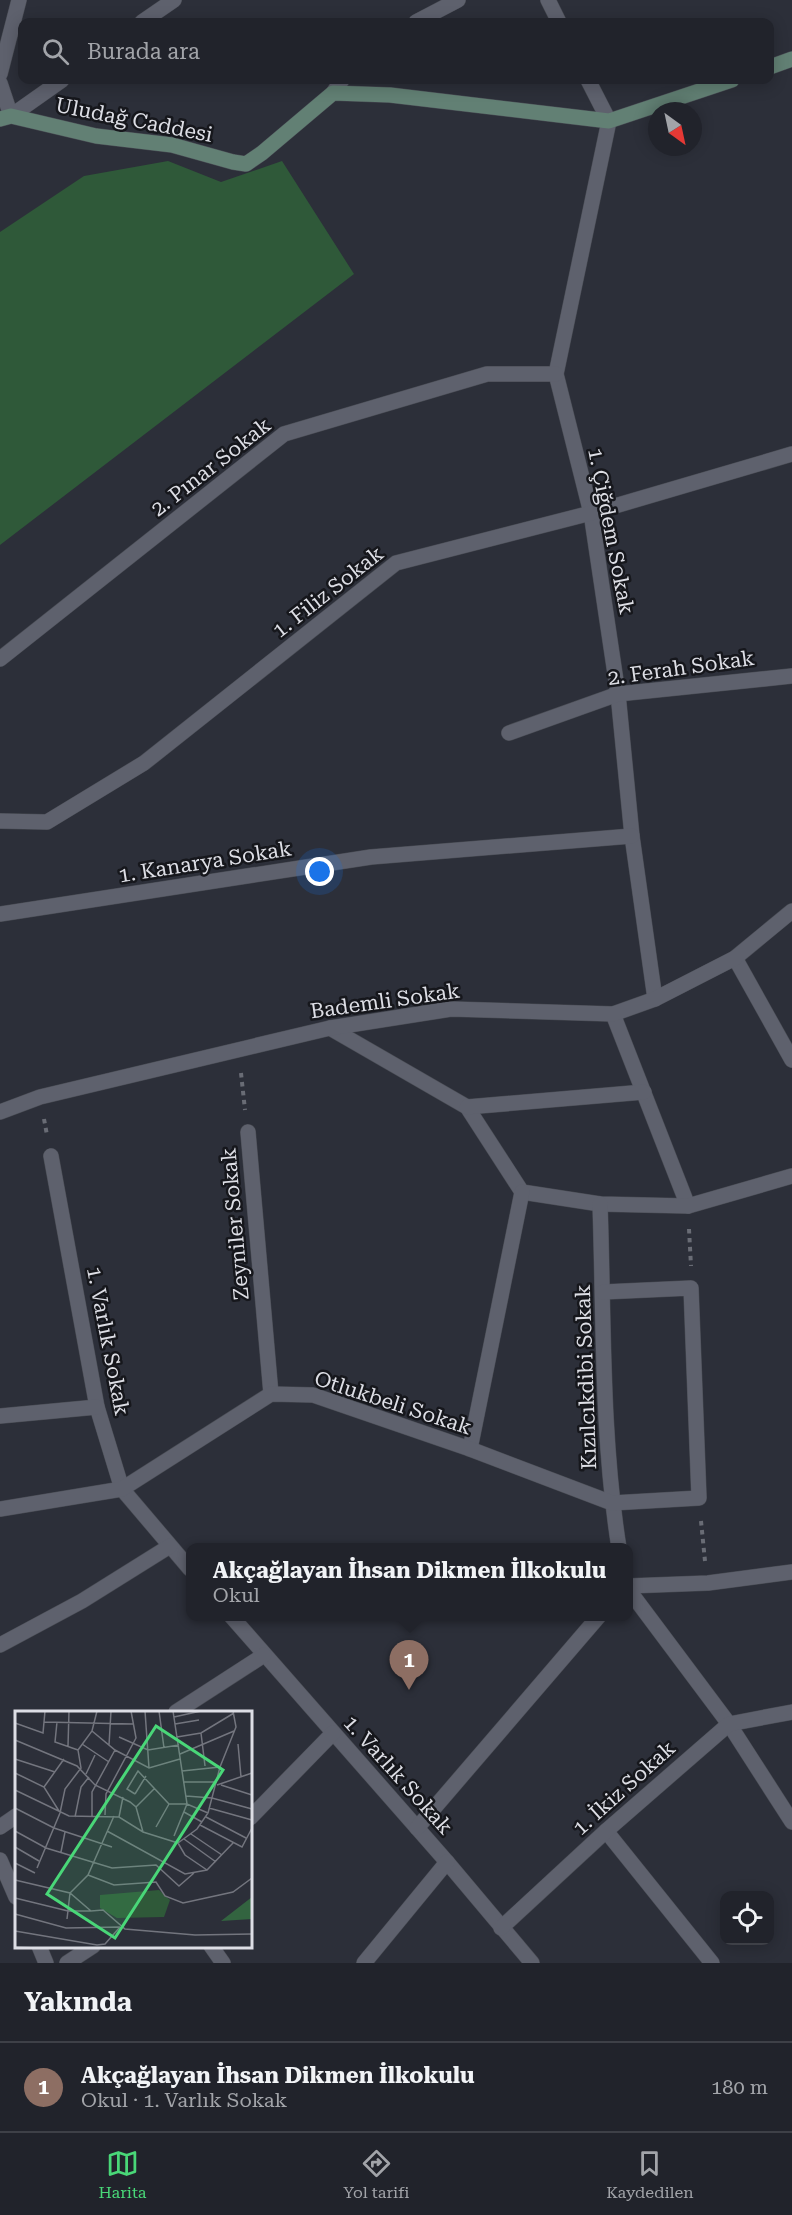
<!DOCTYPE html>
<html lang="tr">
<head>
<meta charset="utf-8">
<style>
	:root { --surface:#21232b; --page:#2d2f37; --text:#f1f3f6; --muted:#a2a4a9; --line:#3e4047; --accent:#49d778 }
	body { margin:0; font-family:"Roboto Serif",serif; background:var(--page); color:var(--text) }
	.controls { position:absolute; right:18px; bottom:18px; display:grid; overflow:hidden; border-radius:12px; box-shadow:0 3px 15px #0003 }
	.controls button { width:54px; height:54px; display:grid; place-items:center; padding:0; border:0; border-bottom:2px solid var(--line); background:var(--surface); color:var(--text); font:30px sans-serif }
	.compass { position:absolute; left:648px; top:102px; width:54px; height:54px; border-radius:50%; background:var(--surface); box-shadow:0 3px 15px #0003; rotate:147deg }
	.you { position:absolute; left:320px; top:872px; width:21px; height:21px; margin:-15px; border:4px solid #fff; border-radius:50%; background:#1a73e8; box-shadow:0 0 0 9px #1a73e833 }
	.badge { display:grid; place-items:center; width:39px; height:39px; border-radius:50%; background:var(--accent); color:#fff; font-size:20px; font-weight:700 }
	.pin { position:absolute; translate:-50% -50px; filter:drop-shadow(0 2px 3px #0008) }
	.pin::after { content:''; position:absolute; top:32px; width:21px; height:18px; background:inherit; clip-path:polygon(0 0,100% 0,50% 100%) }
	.popup { position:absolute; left:186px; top:1543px; width:447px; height:78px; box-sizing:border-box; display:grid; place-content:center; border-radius:12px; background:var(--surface); filter:drop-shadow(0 2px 4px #0005); font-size:20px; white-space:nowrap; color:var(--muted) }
	.popup b { font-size:22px; color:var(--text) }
	.popup::after { content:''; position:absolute; left:50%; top:100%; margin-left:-12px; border:12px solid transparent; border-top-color:var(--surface) }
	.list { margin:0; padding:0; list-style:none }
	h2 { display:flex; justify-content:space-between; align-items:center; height:78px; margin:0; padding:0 24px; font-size:26px }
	h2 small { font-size:20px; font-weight:400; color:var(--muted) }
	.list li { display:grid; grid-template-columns:39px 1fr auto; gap:18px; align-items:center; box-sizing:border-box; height:90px; padding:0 24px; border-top:2px solid var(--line) }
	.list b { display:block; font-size:22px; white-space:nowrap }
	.list p { margin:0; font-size:20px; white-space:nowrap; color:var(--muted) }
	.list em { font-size:20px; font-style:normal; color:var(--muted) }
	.icon { flex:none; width:33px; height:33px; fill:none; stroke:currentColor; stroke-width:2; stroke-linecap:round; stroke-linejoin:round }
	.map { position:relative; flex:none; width:792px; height:1963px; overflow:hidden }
	.search { position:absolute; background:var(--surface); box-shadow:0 3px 15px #0003; left:18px; right:18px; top:18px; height:66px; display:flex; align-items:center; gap:15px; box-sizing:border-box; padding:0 21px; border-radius:12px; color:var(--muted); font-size:22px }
	.sheet { height:168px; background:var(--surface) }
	nav { display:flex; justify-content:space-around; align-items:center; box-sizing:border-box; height:84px; border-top:2px solid var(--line); background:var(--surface); font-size:16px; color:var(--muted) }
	nav a { display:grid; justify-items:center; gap:3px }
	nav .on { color:var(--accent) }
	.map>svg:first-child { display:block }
	.green { fill:#2f5939 }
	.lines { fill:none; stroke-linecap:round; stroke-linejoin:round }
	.street-casing { stroke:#484b53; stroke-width:16 }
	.secondary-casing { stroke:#484b53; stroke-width:16 }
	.path { stroke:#696c75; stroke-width:4; stroke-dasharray:4.5 4.5; stroke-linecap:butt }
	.street { stroke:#5e616d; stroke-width:15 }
	.secondary { stroke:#628074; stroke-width:15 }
	.labels { text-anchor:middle; stroke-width:5; stroke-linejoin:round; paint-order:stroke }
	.street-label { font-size:21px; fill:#dddee5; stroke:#16171c }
	.inset-road { fill:none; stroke:#73757e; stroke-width:1.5 }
	.view { fill:#49d778; fill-opacity:0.15; stroke:#49d778; stroke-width:3 }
	.inset-edge { fill:none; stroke:#dddee5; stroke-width:3 }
</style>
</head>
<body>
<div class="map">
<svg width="792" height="1963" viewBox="0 0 792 1963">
	<rect width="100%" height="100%" fill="#2c2f39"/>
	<polygon class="green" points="168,161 221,182 282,161 354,274 0,545 0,232 84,176"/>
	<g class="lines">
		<g class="street-casing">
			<g id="street">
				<polyline points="548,0 559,22"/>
				<polyline points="142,22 174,0"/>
				<polyline points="416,22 458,0"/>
				<polyline points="0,74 19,0"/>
				<polyline points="588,80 609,121 556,374 591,513 618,694 632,836 655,999"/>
				<polyline points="0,83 11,116 62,80"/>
				<polyline points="333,93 342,80"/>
				<polyline points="0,659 284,434 487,374 556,374"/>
				<polyline points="509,733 618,694 792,676"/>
				<polyline points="0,821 47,822 144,763 396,563 591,513 792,454"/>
				<polyline points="0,914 371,857 632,836"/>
				<polyline points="735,958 792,1060"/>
				<polyline points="613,1014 688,1206"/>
				<polyline points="330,1028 467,1107 522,1192 600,1204 688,1206 792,1176"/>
				<polyline points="467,1107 644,1092"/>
				<polyline points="0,1112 40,1097 330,1028 451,1009 613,1014 655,999 735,958 792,911"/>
				<polyline points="248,1132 271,1394"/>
				<polyline points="51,1156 97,1407 122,1489 190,1569"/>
				<path d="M600,1204C604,1318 601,1435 619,1548"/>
				<polyline points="0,1416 97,1407"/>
				<polyline points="470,1449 522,1192"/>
				<polyline points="0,1509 122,1489 271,1394 313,1395 470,1449 612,1503 699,1498 691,1288 603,1292"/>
				<polyline points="628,1586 708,1583 792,1572"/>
				<polyline points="628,1589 729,1724 792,1822"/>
				<polyline points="231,1616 447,1862 532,1963"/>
				<polyline points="0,1645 82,1601 170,1546"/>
				<polyline points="176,1712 264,1655"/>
				<polyline points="250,1818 333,1733"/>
				<polyline points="0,1827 16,1816"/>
				<polyline points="417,1828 599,1616"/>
				<polyline points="606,1831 712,1963"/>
				<polyline points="0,1860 16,1897"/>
				<polyline points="501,1928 606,1831 729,1724 792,1712"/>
				<polyline points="39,1946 46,1963"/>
				<polyline points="211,1946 223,1963"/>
				<polyline points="67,1963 93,1946"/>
				<polyline points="364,1963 447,1862"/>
			</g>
		</g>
		<g class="secondary-casing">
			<g id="secondary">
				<polyline points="770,67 792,59"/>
				<polyline points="0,119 11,116 96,136 172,145 233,162 246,164 262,153 333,93 390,95 609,121 732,80"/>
			</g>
		</g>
		<g class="path">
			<polyline points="241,1073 245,1110"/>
			<polyline points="44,1119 47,1135"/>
			<polyline points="689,1229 691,1266"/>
			<polyline points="701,1521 705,1561"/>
		</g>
		<use href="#street" class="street"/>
		<use href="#secondary" class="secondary"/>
	</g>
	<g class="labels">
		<g class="street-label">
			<text transform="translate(134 120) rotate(11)" y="7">Uludağ Caddesi</text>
			<text transform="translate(211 467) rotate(-38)" y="7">2. Pınar Sokak</text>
			<text transform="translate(611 531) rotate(79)" y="7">1. Çiğdem Sokak</text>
			<text transform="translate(328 592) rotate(-38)" y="7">1. Filiz Sokak</text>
			<text transform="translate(681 668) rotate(-8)" y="7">2. Ferah Sokak</text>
			<text transform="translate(205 862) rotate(-9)" y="7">1. Kanarya Sokak</text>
			<text transform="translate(385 1001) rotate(-8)" y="7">Bademli Sokak</text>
			<text transform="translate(235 1224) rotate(-95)" y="7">Zeyniler Sokak</text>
			<text transform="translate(108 1341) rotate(79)" y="7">1. Varlık Sokak</text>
			<text transform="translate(586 1377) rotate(-92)" y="7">Kızılcıkdibi Sokak</text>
			<text transform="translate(393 1403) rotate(18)" y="7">Otlukbeli Sokak</text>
			<text transform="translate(398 1775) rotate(48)" y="7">1. Varlık Sokak</text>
			<text transform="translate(624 1788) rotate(-42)" y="7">1. İkiz Sokak</text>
		</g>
	</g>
	<g transform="translate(15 1711)">
		<rect width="237" height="237" fill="#2c2f39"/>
		<path d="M144,179L155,189L149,206L102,207L85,197V184Z" fill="#2f5939"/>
		<path d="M237,186V208L206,210Z" fill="#336440"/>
		<path class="inset-road" d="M130,0L134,57M144,0L149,37M158,0L172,93L159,125M159,6L186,0M29,11L118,13M42,11L40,31L63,39M0,12L28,22L30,0M160,13L184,9M77,20L100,39L134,57L165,48M186,22L190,55M104,26L133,39L164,34M162,26L186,22L219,2M0,29L62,55L80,74L115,91L121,96L128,121M67,33L94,51M223,33L226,66M94,34L96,0M53,35L54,0M165,43L219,20M0,48L40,61M167,60L205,56M0,62L29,76L44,100M71,63L80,44M169,71H202M202,74L237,62M206,74L237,84M29,76L49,48M0,79L54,105L104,106L128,121L163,132M120,83L112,78L123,60L154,93H172L193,102M120,83L131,65M171,85L197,87L237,98M121,96L140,77M0,97L39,117L97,136M194,97L237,109M169,101L187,111M90,104L91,83L121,27L116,0M60,106L66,76L74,66M77,106V81L100,39M104,106L108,86M191,106L231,127M185,114L227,136L237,117M141,116L154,93M0,120L31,137L97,157L141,154L164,175L179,162M92,120L170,163L192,159L218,132M176,123L207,144M169,128L201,151M163,132L182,118L193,102L205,56L221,16L218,0M163,132L170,144L192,159M0,136L24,150M46,141L50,121M0,152L20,162M22,157L45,102L50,78L66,57L63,39L77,20L82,0M73,164L99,174L141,171L150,185L168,192L218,181L237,167M0,169L55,182L76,200L88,199L110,218L180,224L237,223M0,187L53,200H76M0,203L51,217L105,216M52,208L55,182L73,164L99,105M0,220L82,234L90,233L105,216M0,236L21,237"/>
		<path class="view" d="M141,15L208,59L100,227L32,183Z"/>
		<rect width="237" height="237" class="inset-edge"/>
	</g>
</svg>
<div class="controls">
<button><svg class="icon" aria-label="locate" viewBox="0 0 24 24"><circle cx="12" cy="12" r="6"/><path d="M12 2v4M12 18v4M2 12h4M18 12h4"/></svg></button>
</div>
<svg class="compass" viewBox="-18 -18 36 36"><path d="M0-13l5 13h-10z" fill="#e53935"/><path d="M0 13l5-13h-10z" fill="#a2a4a9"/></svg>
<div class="you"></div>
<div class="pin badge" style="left:409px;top:1690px;background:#8d6e63">1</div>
<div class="popup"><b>Akçağlayan İhsan Dikmen İlkokulu</b>Okul</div>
<div class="search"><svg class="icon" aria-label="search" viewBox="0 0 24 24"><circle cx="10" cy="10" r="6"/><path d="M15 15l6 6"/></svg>Burada ara</div>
</div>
<section class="sheet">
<h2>Yakında<small></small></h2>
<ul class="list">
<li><span class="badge" style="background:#8d6e63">1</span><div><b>Akçağlayan İhsan Dikmen İlkokulu</b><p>Okul · 1. Varlık Sokak</p></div><em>180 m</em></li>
</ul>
</section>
<nav>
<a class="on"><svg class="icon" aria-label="map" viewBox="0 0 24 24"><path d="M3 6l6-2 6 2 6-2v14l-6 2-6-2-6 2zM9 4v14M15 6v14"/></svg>Harita</a>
<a><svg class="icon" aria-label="directions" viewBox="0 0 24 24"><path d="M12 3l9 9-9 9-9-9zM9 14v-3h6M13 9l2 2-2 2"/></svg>Yol tarifi</a>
<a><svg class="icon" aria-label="saved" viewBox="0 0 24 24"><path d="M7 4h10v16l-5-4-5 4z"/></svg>Kaydedilen</a>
</nav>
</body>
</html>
